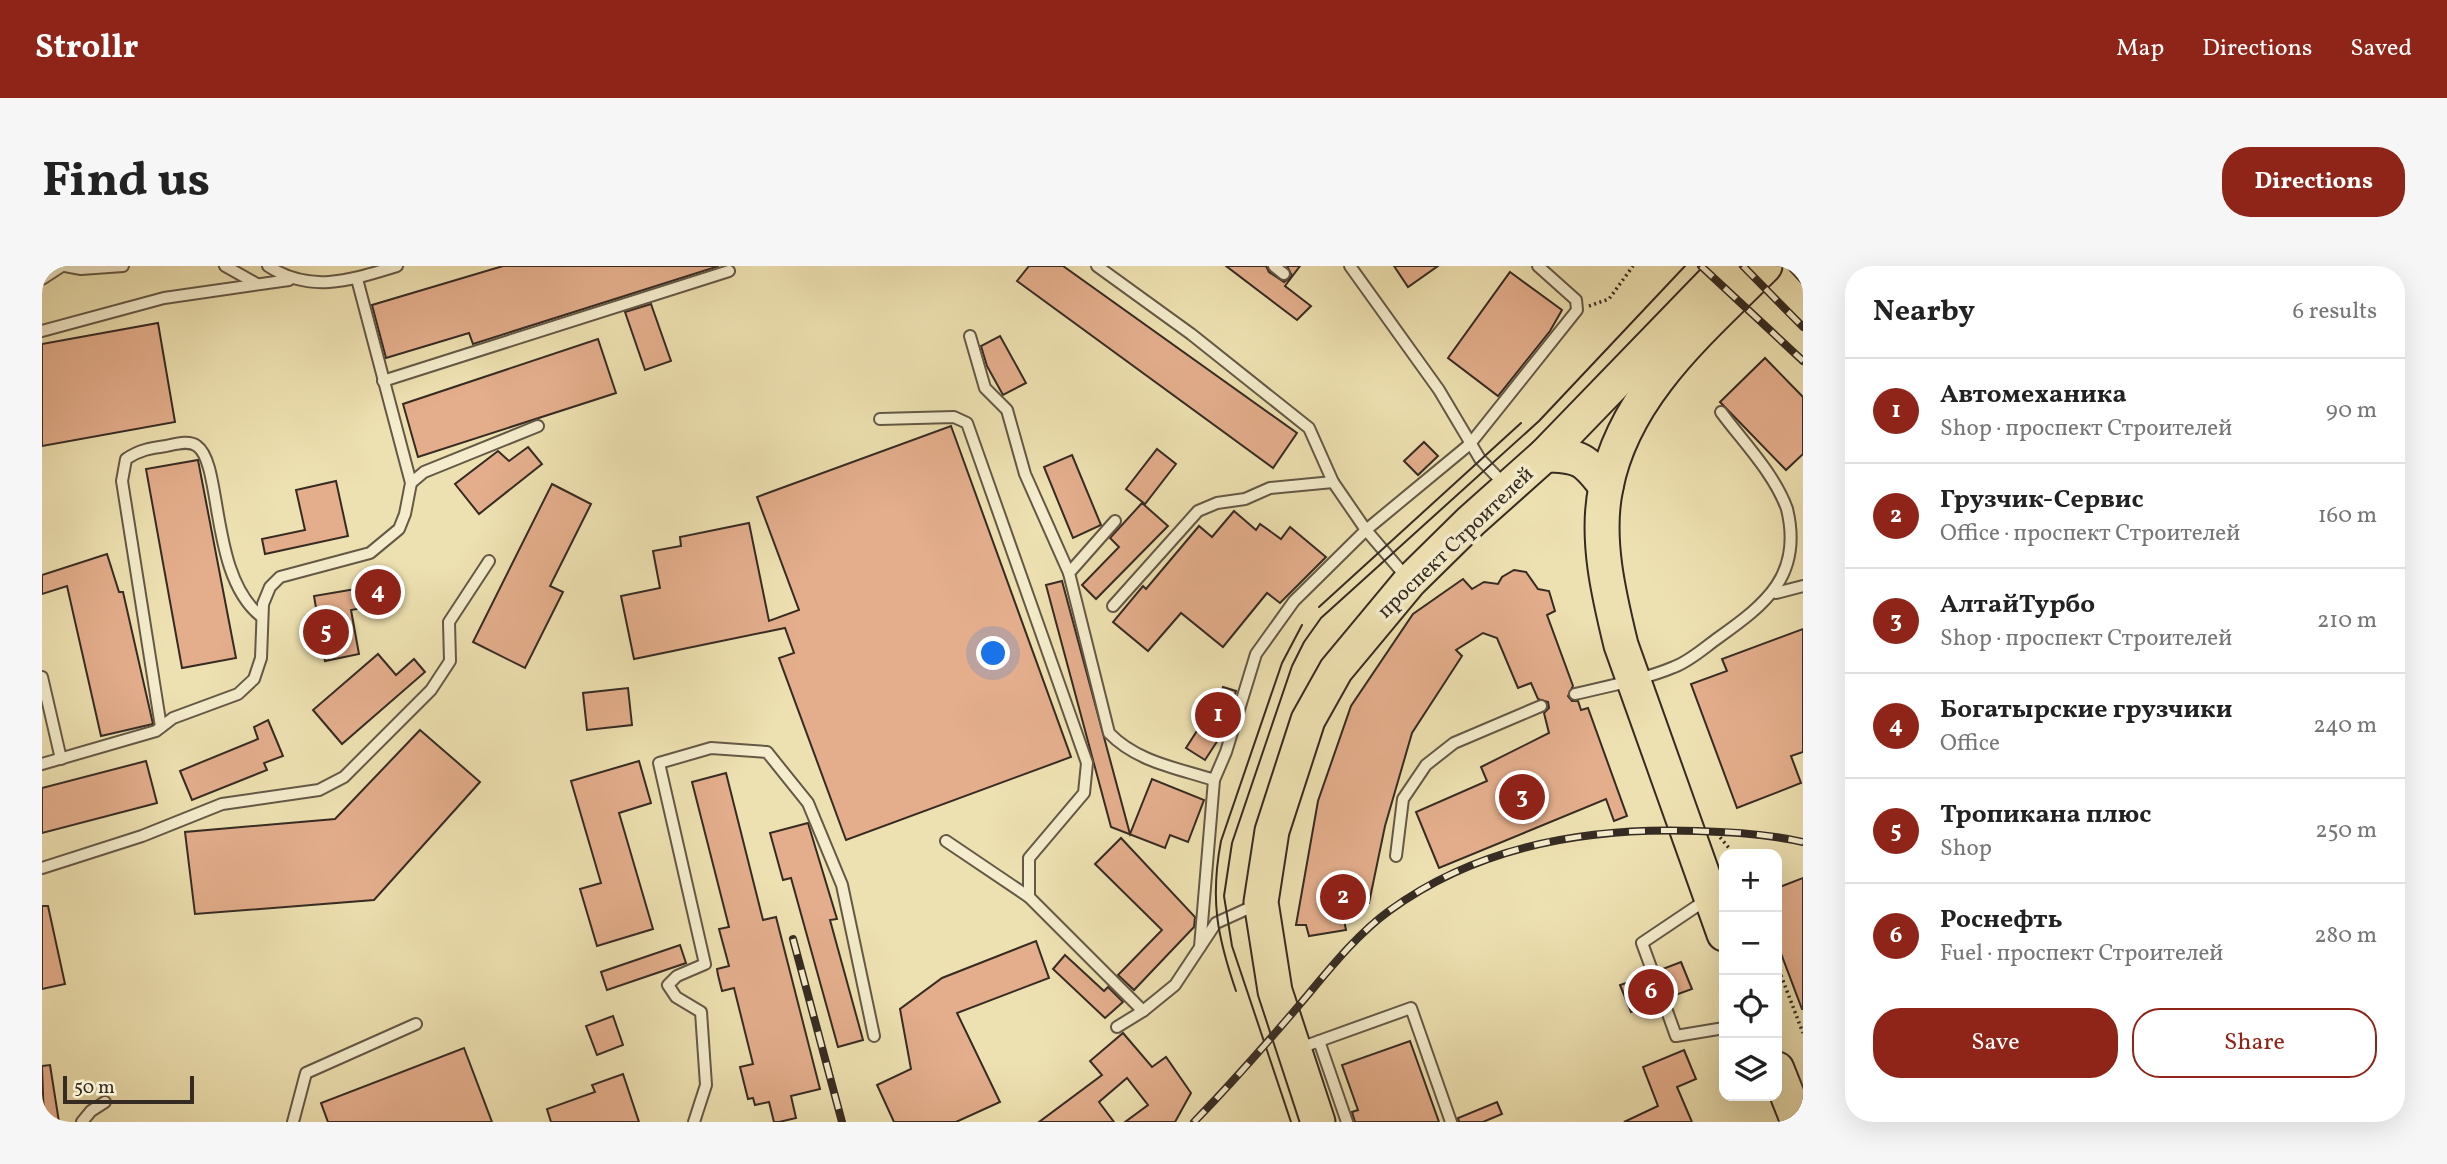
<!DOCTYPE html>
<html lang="en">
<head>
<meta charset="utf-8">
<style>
	:root { --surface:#fff; --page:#f6f6f6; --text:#222; --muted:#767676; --line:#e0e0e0; --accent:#8f2418 }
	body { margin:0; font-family:Vollkorn,serif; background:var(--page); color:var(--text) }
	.controls { position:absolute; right:21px; bottom:21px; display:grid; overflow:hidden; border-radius:14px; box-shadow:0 7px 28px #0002 }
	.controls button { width:63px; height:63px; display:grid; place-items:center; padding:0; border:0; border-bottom:2px solid var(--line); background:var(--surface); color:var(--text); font:35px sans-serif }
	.scale { position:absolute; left:21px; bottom:18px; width:131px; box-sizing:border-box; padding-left:7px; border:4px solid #362b23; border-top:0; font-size:19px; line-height:24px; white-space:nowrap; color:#362b23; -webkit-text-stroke:5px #f4eccc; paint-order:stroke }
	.you { position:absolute; left:952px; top:388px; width:24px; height:24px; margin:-18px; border:5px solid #fff; border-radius:50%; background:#1a73e8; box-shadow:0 0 0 10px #1a73e833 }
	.badge { display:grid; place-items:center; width:46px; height:46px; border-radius:50%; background:var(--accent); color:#fff; font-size:23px; font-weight:700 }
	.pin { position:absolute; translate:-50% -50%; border:4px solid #fff; box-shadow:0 2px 7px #0006 }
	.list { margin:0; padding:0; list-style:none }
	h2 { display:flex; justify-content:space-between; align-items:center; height:91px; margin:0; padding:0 28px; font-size:30px }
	h2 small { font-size:23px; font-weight:400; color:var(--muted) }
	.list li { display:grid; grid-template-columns:46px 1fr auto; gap:21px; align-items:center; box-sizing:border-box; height:105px; padding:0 28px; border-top:2px solid var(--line) }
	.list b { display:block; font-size:26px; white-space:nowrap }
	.list p { margin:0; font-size:23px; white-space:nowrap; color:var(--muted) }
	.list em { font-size:23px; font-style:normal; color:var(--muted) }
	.actions { display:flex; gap:14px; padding:21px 28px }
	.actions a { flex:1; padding:16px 0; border:2px solid var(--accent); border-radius:28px; text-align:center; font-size:24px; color:var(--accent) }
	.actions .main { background:var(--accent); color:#fff }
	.icon { flex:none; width:38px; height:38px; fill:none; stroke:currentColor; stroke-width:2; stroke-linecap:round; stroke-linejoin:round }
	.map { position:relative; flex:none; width:1761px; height:856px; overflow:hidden; border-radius:28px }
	header { display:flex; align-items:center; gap:42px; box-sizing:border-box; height:98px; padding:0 35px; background:var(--accent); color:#fff }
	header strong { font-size:33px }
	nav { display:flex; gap:38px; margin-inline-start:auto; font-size:24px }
	.intro { display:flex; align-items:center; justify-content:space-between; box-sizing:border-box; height:168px; padding:0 42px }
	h1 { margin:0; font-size:49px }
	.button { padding:18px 32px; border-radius:28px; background:var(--accent); color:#fff; font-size:24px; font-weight:700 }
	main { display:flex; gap:42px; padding:0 42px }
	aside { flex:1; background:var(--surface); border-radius:28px; box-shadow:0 7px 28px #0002 }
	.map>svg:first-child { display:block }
	.building { fill:#e4ae8c; stroke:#362b23; stroke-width:2 }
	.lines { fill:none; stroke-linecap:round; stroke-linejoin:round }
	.service-casing { stroke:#645846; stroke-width:14 }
	.primary-casing { stroke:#362b23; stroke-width:37 }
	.path { stroke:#362b23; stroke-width:3.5; stroke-dasharray:2 3.5; stroke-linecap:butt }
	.service { stroke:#f4eccc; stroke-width:10 }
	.primary { stroke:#eee1b1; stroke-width:33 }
	.tram { stroke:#362b23; stroke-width:2 }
	.rail-casing { stroke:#362b23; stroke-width:8 }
	.rail { stroke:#f4eccc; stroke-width:5; stroke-dasharray:16; stroke-linecap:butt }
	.labels { text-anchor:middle; stroke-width:7; stroke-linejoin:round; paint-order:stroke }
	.street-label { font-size:21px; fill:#362b23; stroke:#f4eccc }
</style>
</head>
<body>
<header>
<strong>Strollr</strong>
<nav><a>Map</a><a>Directions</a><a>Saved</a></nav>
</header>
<div class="intro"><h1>Find us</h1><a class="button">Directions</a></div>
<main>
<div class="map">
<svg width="1761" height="856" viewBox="0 0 1761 856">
	<rect width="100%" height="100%" fill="#eee1b1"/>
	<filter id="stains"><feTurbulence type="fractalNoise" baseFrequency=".00286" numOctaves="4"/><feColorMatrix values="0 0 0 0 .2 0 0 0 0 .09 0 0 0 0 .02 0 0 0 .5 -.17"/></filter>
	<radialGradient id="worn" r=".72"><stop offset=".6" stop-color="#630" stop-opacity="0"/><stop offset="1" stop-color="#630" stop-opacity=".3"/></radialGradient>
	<g class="building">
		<polygon points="461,0 677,0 431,78 427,67 344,92 330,39"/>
		<polygon points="987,0 1021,0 1255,167 1231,202 975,15"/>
		<polygon points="1184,0 1224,0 1227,6 1242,16 1250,10 1245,0 1258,0 1243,20 1269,40 1255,54"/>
		<polygon points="1352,0 1396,0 1366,21"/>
		<polygon points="1468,6 1520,44 1508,65 1456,130 1406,92"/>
		<polygon points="609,38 629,95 603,104 583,46"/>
		<polygon points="116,57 133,156 0,180 0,78"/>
		<polygon points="958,70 984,117 961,129 945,100 939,80"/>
		<polygon points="556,73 574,127 376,191 361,138"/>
		<polygon points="1723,92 1761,131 1761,188 1744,204 1678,136"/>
		<polygon points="909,160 1029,491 804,574 737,392 752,387 743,362 592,393 579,330 618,322 611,285 639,280 638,271 707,257 727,355 757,344 715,231"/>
		<polygon points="1382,176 1396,190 1376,209 1362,195"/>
		<polygon points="486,181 500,198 437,248 413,218 456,185 467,195"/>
		<polygon points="1115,183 1134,198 1103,238 1084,223"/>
		<polygon points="1030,189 1059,259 1031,272 1002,201"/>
		<polygon points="156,194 194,392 140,402 104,203"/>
		<polygon points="294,215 306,270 223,288 220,273 263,264 254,224"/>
		<polygon points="510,218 549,238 508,320 521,326 483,402 431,376"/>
		<polygon points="1100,237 1126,260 1054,333 1040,319 1077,281 1068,272"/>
		<polygon points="1192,245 1214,264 1218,258 1239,273 1248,261 1284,291 1238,337 1225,327 1181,381 1139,347 1106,385 1071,356 1101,320 1104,323 1157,260 1170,271"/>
		<polygon points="65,288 77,326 81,326 111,458 59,470 25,320 0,328 0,309"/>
		<polygon points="1472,304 1484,306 1496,323 1507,325 1513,345 1505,349 1531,420 1526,430 1530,435 1536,435 1539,444 1546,442 1585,550 1572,555 1564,533 1397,602 1374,546 1445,515 1439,501 1507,467 1502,447 1507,442 1506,436 1496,433 1489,417 1476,422 1455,372 1441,367 1414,384 1420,390 1370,467 1343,560 1327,637 1310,637 1302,654 1304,664 1267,670 1264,659 1254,659 1276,535 1309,440 1371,348 1421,313 1430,323 1442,316 1456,318 1460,311"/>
		<polygon points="1020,315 1088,568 1110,513 1162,534 1146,576 1128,569 1123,582 1069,561 1004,319"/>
		<polygon points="355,316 359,335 309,344 317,388 283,395 272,330"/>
		<polygon points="1761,363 1761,486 1749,490 1759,517 1695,542 1649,418 1685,405 1680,393"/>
		<polygon points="336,388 354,409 372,393 383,406 300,478 271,444"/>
		<polygon points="1181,421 1194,425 1180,472 1178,471 1163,494 1144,482 1169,443 1173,446"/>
		<polygon points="586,422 590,459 545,464 541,427"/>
		<polygon points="226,454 241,490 222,497 225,504 150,534 138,505 216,473 212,461"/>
		<polygon points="378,464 438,516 332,634 153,648 143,566 293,553"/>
		<polygon points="104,495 115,537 0,567 0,522"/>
		<polygon points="597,495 609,537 577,547 611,663 555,680 538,623 559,617 529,515"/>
		<polygon points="684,507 721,654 734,651 778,823 749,830 754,852 737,856 732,856 727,836 713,839 711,832 706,833 698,801 711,798 692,722 680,725 676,709 675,703 687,700 677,663 687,661 650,516"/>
		<polygon points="766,557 795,653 788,654 821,774 796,781 749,612 741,614 728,567"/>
		<polygon points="1079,572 1153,651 1152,661 1092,724 1076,709 1120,664 1053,598"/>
		<polygon points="1761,612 1761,743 1760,743 1735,677 1735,622"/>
		<polygon points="0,640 6,640 23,718 0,723"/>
		<polygon points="994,675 1007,712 915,747 958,836 914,856 852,856 835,819 869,803 858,743 900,712"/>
		<polygon points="638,679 644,697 565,724 559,706"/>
		<polygon points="1023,689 1062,725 1066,721 1081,736 1063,752 1011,703"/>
		<polygon points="1639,696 1650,723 1628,731 1618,727 1614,737 1589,746 1578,719 1604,710 1614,714 1618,704"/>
		<polygon points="571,750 581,779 555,789 544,760"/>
		<polygon points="1081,767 1110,801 1124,791 1149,827 1133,856 1083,856 1106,839 1085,812 1057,836 1072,856 997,856 1060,809 1048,795"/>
		<polygon points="1368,775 1397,856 1313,856 1310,846 1316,844 1300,799"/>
		<polygon points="422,782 450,856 286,856 279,837"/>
		<polygon points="1642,784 1654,813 1635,821 1650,856 1582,856 1616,840 1601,801"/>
		<polygon points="8,799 17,856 2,856 0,800"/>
		<polygon points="581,808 597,856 509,856 505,843 553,826 550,819"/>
		<polygon points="1455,836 1460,848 1441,856 1417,856 1416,852"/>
	</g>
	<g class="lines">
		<g class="service-casing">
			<g id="service">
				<polyline points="23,0 39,3 81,0"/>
				<polyline points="183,0 215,18"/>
				<path d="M226,0C269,28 309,14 355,0"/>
				<polyline points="1055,0 1149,68 1267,162 1291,216 1324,264 1366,313"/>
				<polyline points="1232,0 1242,8"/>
				<polyline points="1308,0 1397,124 1438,193 1464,220"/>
				<polyline points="0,13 20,0"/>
				<polyline points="0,65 122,32 247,14"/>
				<polyline points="928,70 943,122 965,144 983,208 1027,307"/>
				<polyline points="341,115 687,5"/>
				<polyline points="838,153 912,151 925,157 1045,497 1042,527 987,592 987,631"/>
				<polyline points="369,217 382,206 496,160"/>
				<path d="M1073,255L1027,307L1067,467C1095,496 1135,502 1172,514"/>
				<polyline points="1734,327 1761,320"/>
				<polyline points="1071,340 1156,245 1175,237 1203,233 1228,222 1291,216"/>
				<polyline points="0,411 19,493"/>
				<path d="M1533,428C1566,420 1601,414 1632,401C1648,395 1662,382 1676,372C1724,338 1761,309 1745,243C1732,207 1701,176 1679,146"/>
				<path d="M119,461L80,215L84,193C97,184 109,182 124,180C134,178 147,174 155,180C181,198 167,311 220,351"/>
				<polyline points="0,498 114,465 131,452 196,428 212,413 219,392 221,338 228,321 238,311 328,287 357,263 363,248 369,217 315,13"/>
				<polyline points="904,575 987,631 1101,745"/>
				<polyline points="1354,590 1361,533 1384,499 1412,477 1499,440"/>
				<polyline points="0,602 100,570 180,538 277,524 302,511 389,424 408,395 407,356 447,295"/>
				<polyline points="1158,681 1172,514 1184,486 1214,388 1252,335 1324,264 1428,178 1535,44 1534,34 1496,0"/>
				<polyline points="1611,707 1600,677 1664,634"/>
				<polyline points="1621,734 1634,770 1682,762"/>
				<polyline points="1075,761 1101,745 1133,719 1174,657 1216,638"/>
				<polyline points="1277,775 1305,856"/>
				<polyline points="1255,783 1369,742 1409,856"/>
				<polyline points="40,856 49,845 63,836"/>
				<polyline points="251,856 264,807 374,758"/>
				<polyline points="652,856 664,819 659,746 634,731 626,719 635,710 663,698 617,497 669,482 725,486 766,537 800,619 832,770"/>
			</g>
		</g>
		<g class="primary-casing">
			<g id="primary">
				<path d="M1503,189C1538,189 1544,194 1564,221"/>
				<path d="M1682,668L1579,379C1567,330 1553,272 1564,221C1582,128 1659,64 1723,0"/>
				<polyline points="1735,803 1756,856"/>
				<polyline points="1276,856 1233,725 1219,636 1230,565 1266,454 1294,404 1368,315 1429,255 1503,189 1686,0"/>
			</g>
		</g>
		<g class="path">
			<polyline points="1547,40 1567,33 1591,0"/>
			<polyline points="1671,563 1692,588"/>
			<polyline points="1735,699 1761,767"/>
		</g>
		<use href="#service" class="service"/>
		<use href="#primary" class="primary"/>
		<g class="tram">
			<polyline points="1277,341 1479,157"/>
			<path d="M1194,725C1175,670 1168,633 1179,575L1240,397L1260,359"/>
			<polyline points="1249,856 1190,680 1182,630 1190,577 1250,400 1262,376 1279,352 1497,155 1643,0"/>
		</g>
		<g class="rail-casing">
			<g id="rail">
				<polyline points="1659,0 1761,95"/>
				<polyline points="1701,0 1761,61"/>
				<polyline points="1748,0 1761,14"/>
				<polyline points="751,673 800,856"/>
				<path d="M1152,856C1189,818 1225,777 1259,737C1286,705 1314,669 1347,645C1437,579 1547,561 1655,565C1691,566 1726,568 1761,576"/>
			</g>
		</g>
		<use href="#rail" class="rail"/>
	</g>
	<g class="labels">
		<g class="street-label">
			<text transform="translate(1413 276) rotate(-44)" y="7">проспект Строителей</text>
		</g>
	</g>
	<rect width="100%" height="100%" filter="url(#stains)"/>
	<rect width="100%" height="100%" fill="url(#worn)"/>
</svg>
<div class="controls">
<button>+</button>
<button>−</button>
<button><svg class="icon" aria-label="locate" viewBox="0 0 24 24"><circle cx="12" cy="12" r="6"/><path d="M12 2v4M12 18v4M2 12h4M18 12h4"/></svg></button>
<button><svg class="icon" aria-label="layers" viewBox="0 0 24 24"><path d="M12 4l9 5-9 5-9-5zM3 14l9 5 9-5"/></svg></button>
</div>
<div class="scale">50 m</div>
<div class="you"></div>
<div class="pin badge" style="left:1176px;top:449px">1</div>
<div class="pin badge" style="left:1301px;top:631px">2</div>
<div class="pin badge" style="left:1480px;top:531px">3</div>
<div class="pin badge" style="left:336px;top:326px">4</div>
<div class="pin badge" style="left:284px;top:366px">5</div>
<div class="pin badge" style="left:1609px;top:726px">6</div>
</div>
<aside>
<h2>Nearby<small>6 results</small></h2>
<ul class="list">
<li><span class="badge">1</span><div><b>Автомеханика</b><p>Shop · проспект Строителей</p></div><em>90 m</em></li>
<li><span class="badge">2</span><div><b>Грузчик-Сервис</b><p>Office · проспект Строителей</p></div><em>160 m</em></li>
<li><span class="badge">3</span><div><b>АлтайТурбо</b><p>Shop · проспект Строителей</p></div><em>210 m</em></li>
<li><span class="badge">4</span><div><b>Богатырские грузчики</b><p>Office</p></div><em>240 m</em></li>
<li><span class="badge">5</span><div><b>Тропикана плюс</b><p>Shop</p></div><em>250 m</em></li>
<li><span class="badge">6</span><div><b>Роснефть</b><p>Fuel · проспект Строителей</p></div><em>280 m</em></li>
</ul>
<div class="actions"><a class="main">Save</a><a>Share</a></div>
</aside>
</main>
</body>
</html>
